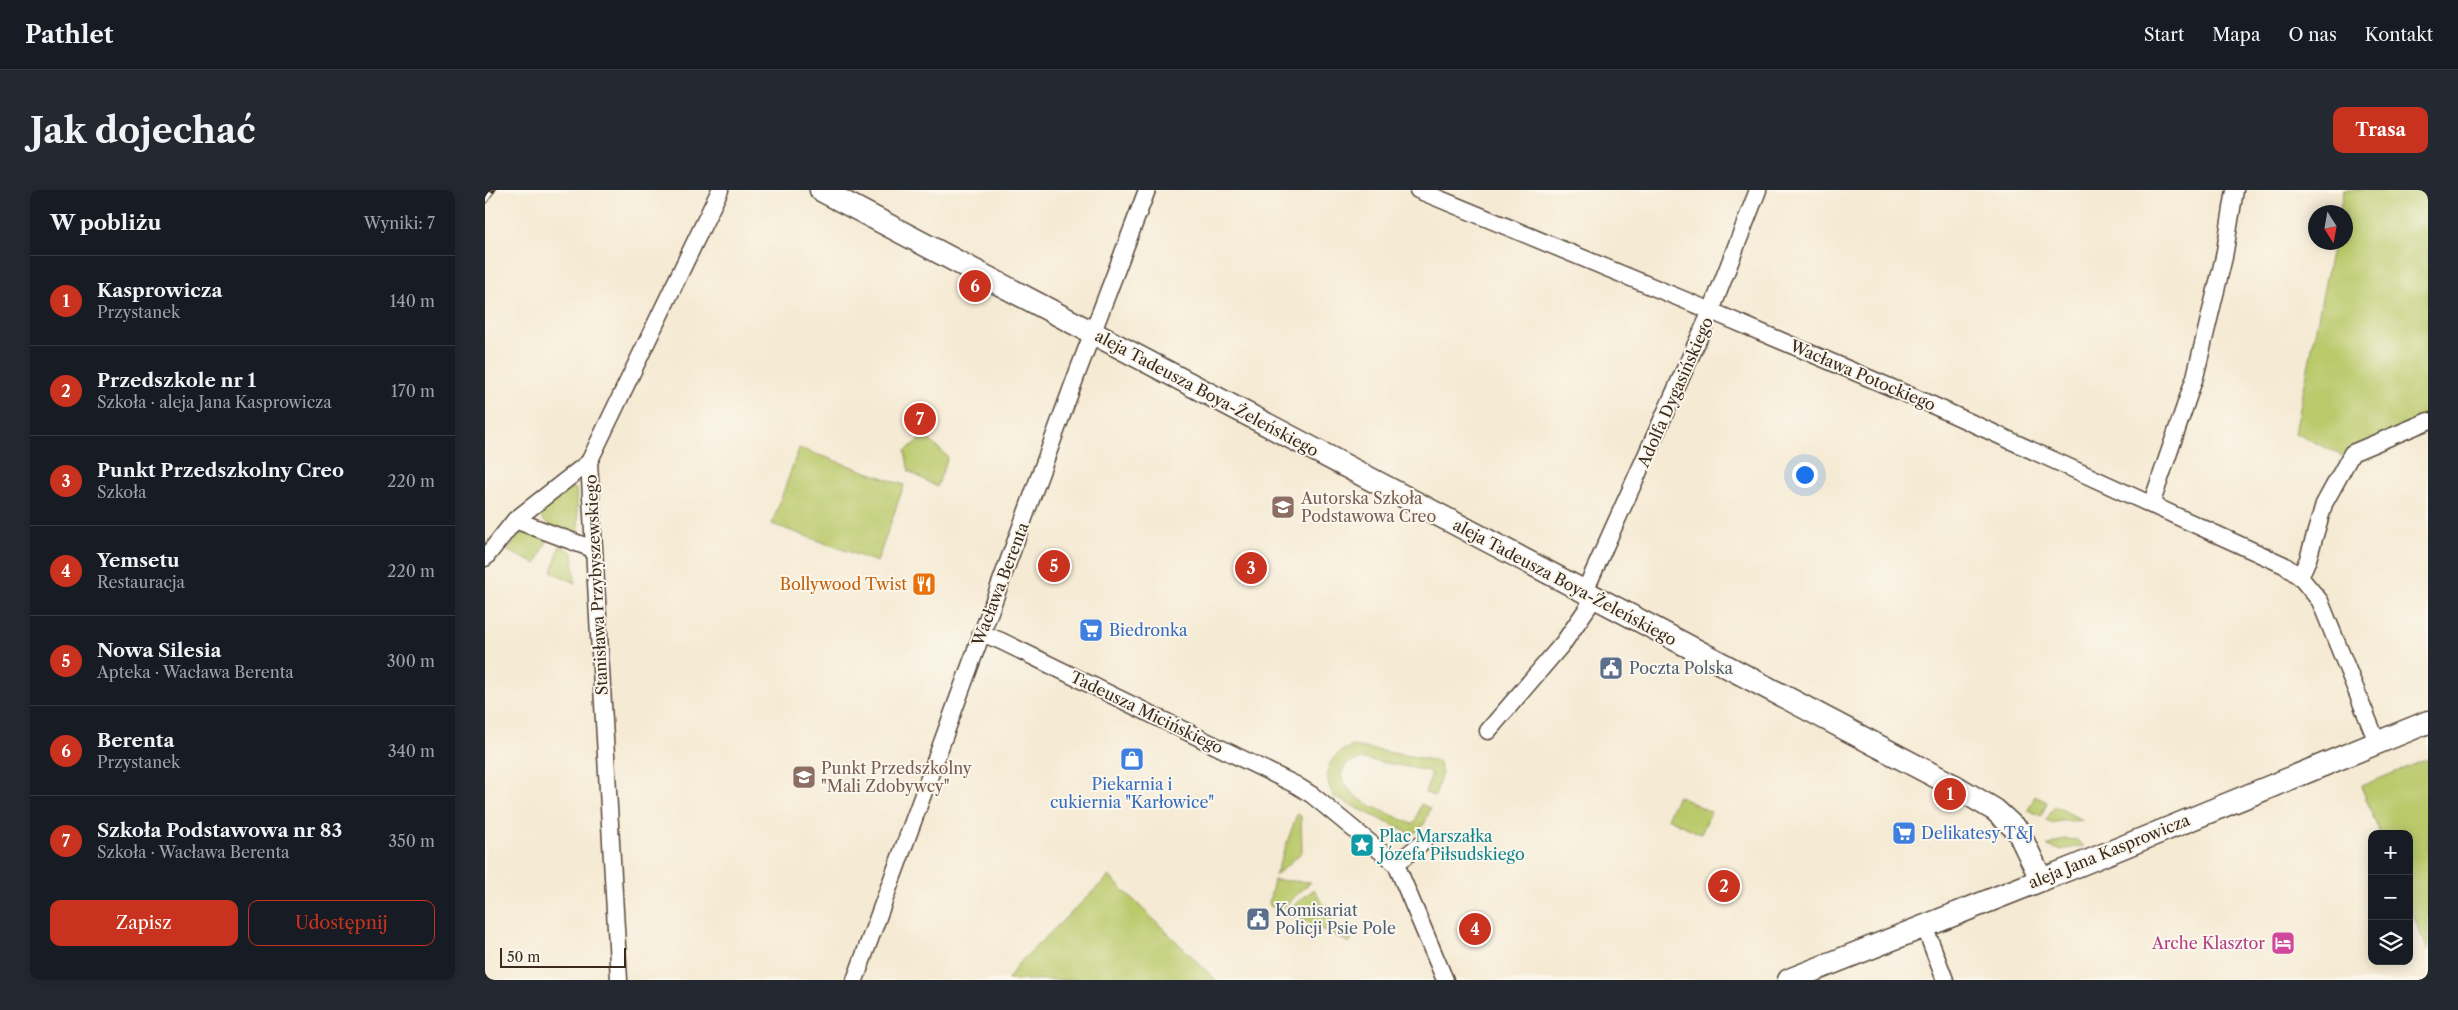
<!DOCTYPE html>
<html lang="pl">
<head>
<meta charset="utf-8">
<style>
	:root { --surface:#171b24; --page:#242831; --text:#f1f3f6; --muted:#9ea1a6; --line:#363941; --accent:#c8321e }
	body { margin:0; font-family:"Libre Caslon Text",serif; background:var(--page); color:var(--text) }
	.controls { position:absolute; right:15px; bottom:15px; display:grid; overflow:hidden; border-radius:10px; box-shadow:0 2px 12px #0003 }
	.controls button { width:45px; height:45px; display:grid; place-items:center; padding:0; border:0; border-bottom:1px solid var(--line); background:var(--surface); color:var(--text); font:25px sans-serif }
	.compass { position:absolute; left:1823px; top:15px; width:45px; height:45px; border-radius:50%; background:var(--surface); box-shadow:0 2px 12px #0003; rotate:169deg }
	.scale { position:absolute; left:15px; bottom:12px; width:126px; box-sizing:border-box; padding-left:5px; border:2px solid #3b2a1e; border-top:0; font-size:14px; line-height:18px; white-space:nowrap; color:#3b2a1e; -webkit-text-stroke:4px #fbf7ec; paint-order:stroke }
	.you { position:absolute; left:1319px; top:284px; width:18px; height:18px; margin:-12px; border:4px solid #fff; border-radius:50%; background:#1a73e8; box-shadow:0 0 0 8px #1a73e833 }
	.badge { display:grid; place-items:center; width:32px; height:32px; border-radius:50%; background:var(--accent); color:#fff; font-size:16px; font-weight:700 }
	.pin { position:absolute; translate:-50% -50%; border:2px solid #fff; box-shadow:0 1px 5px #0006 }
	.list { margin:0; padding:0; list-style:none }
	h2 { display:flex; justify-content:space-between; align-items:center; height:65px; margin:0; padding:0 20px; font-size:21px }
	h2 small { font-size:16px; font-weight:400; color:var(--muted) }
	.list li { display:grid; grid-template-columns:32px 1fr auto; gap:15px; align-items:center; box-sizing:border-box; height:90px; padding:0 20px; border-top:1px solid var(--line) }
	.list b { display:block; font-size:19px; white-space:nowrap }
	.list p { margin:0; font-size:16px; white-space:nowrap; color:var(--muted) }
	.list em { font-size:16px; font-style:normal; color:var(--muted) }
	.actions { display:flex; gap:10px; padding:15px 20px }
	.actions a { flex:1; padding:11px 0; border:1px solid var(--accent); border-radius:10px; text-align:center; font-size:18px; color:var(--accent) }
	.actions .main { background:var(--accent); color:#fff }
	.icon { flex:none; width:28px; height:28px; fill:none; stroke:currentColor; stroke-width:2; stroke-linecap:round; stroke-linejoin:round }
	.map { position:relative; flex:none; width:1943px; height:790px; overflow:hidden; border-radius:10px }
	header { display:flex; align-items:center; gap:30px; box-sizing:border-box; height:70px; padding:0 25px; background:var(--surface); border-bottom:1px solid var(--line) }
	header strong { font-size:24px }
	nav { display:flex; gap:28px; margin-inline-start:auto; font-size:18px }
	.intro { display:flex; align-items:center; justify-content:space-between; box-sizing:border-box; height:120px; padding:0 30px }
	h1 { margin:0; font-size:35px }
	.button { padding:12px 22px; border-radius:10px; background:var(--accent); color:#fff; font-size:18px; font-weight:700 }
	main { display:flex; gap:30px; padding:0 30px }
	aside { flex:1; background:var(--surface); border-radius:10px; box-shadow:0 2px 12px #0003 }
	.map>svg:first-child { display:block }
	.green { fill:#bac96b; stroke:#7a7a44 }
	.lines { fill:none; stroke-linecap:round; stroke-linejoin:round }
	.street-casing { stroke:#574739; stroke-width:19 }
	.secondary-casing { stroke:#574739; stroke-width:25 }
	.street { stroke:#fff; stroke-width:16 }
	.secondary { stroke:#fff; stroke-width:22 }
	.rail-casing { stroke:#3b2a1e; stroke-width:5.5 }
	.rail { stroke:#fbf7ec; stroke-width:4; stroke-dasharray:11; stroke-linecap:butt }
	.labels { text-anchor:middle; stroke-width:4; stroke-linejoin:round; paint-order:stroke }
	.street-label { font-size:16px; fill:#3b2a1e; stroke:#fbf7ec }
	.education-label { font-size:16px; fill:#785e54; stroke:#fbf7ec; text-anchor:start }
	.food-label { font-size:16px; fill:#c56008; stroke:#fbf7ec; text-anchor:end }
	.shop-label { font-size:16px; fill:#366cbe; stroke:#fbf7ec; text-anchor:start }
	.service-label { font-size:16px; fill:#4e5e75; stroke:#fbf7ec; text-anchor:start }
	.culture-label { font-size:16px; fill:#0d838f; stroke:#fbf7ec; text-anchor:start }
	.hotel-label { font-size:16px; fill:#b23c85; stroke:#fbf7ec; text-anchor:end }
</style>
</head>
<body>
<header>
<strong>Pathlet</strong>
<nav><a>Start</a><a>Mapa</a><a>O nas</a><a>Kontakt</a></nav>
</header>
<div class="intro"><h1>Jak dojechać</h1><a class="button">Trasa</a></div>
<main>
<aside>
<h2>W pobliżu<small>Wyniki: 7</small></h2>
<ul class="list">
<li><span class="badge">1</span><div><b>Kasprowicza</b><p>Przystanek</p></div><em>140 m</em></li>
<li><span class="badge">2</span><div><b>Przedszkole nr 1</b><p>Szkoła · aleja Jana Kasprowicza</p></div><em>170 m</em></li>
<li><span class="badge">3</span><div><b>Punkt Przedszkolny Creo</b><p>Szkoła</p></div><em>220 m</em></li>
<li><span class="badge">4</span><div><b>Yemsetu</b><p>Restauracja</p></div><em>220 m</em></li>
<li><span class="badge">5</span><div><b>Nowa Silesia</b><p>Apteka · Wacława Berenta</p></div><em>300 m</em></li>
<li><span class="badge">6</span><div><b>Berenta</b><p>Przystanek</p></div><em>340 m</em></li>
<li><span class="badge">7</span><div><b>Szkoła Podstawowa nr 83</b><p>Szkoła · Wacława Berenta</p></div><em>350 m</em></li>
</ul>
<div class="actions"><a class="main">Zapisz</a><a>Udostępnij</a></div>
</aside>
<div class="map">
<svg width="1943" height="790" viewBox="0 0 1943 790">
	<rect width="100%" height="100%" fill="#fbf7ec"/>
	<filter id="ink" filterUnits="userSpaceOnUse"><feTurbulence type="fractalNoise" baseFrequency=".02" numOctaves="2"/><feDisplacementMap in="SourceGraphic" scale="10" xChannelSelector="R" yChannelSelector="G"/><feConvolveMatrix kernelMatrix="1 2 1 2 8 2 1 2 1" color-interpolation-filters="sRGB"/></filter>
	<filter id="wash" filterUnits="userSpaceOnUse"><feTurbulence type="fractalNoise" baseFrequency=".0096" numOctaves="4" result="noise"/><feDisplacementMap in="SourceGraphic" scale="20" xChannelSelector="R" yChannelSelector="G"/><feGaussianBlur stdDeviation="1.12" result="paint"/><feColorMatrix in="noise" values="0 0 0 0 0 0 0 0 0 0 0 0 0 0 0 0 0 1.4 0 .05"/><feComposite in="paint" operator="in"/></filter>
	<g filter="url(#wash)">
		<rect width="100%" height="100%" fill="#f5ead3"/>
		<g class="green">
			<polygon points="1859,0 1943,0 1943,223 1858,266 1810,243 1848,53 1860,52 1860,22 1854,22"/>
			<polygon points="440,246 463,267 452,297 424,281 420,261"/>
			<polygon points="314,258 419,295 392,372 287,334"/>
			<path d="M89,298L91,299L94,342L89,344C77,340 53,336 55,320L82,299Z"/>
			<polygon points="39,342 63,349 51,374 23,361 33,344"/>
			<polygon points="75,355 88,363 90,393 67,382"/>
			<path d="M868,556L953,571L957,583L950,606L940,603L946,586L944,581L879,569L862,573L856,585C863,612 903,622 927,634L930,632L936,614L945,618C941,630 939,640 926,644L849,607C836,583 842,565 868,556Z"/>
			<polygon points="1943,569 1943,761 1924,716 1924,644 1895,644 1876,596"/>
			<polygon points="1193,606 1226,622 1216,644 1182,628"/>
			<polygon points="1550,606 1562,612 1556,626 1543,620"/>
			<path d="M1570,616L1597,630C1587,632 1578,629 1568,633L1561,630Z"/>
			<polygon points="812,624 816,626 817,662 790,686"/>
			<polygon points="1580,649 1592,650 1599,656 1575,660 1562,656"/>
			<polygon points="624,686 731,790 523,790 533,774"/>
			<polygon points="789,690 826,692 795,720 785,716 784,712"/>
			<polygon points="829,699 850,733 867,748 865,753 801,722"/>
		</g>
	</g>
	<g filter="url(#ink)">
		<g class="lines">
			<g class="street-casing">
				<g id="street">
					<polyline points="933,0 1226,121 1445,214 1799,375 1815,387 1835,411 1892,552"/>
					<polyline points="1666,315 1710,187 1739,67 1750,0"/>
					<polyline points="30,330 108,359"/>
					<polyline points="0,368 30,330 104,272"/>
					<polyline points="1815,387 1823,369 1839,314 1867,263 1943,231"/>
					<polyline points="1100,401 1226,121 1273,0"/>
					<polyline points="496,443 516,451 811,595 827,605 911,674"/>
					<polyline points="1003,541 1079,452 1110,407"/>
					<polyline points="938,652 911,674 960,790"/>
					<polyline points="1439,735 1460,790"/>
					<polyline points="134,790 104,272 235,0"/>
					<polyline points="370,790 593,181 662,0"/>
				</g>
			</g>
			<g class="secondary-casing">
				<g id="secondary">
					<polyline points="336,0 1471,597 1510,620 1533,641 1556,689"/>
					<polyline points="1304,790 1589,677 1943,532"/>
				</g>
			</g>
			<use href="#street" class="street"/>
			<use href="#secondary" class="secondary"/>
			<g class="rail-casing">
				<polyline id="rail" points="0,11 8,0"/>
			</g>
			<use href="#rail" class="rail"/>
		</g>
	</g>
	<defs>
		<g id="school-square" transform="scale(1.25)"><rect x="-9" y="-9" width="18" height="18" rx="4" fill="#8d6e63" stroke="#fbf7ec"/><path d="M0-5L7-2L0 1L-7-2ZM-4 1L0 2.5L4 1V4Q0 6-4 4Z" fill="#fff"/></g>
		<g id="restaurant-square" transform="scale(1.25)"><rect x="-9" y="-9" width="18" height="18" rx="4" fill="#e8710a" stroke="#fbf7ec"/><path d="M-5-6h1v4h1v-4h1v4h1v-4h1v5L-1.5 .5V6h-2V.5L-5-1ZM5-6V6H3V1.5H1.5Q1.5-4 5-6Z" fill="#fff"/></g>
		<g id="supermarket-square" transform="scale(1.25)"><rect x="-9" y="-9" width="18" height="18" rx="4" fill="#3f7fe0" stroke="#fbf7ec"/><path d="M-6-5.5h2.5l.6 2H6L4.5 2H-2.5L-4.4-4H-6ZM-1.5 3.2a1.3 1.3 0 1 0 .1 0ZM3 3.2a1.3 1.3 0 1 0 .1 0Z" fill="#fff"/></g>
		<g id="civic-square" transform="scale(1.25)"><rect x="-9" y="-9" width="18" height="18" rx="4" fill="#5c6f8a" stroke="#fbf7ec"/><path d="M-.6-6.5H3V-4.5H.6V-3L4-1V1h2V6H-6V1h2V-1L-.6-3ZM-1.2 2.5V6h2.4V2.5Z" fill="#fff"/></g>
		<g id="shop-square" transform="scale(1.25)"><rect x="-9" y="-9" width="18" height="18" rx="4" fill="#3f7fe0" stroke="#fbf7ec"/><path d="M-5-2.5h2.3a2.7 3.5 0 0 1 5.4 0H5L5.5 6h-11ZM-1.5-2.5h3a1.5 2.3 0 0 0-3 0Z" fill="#fff"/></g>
		<g id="sight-square" transform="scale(1.25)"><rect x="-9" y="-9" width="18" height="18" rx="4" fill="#0f9aa8" stroke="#fbf7ec"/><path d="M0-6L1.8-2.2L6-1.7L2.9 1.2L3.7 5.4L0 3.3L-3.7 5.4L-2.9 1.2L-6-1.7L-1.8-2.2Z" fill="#fff"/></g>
		<g id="hotel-square" transform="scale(1.25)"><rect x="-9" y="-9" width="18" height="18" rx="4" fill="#d1479c" stroke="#fbf7ec"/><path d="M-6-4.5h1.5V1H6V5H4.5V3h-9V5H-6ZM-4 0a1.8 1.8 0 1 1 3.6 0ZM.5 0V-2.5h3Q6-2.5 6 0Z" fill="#fff"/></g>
	</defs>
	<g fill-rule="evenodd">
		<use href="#school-square" x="798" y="317"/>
		<use href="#restaurant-square" x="439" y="394"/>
		<use href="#supermarket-square" x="606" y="440"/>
		<use href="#civic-square" x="1126" y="478"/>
		<use href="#shop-square" x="647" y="569"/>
		<use href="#school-square" x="319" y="587"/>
		<use href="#supermarket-square" x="1419" y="643"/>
		<use href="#sight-square" x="877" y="655"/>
		<use href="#civic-square" x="773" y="729"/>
		<use href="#hotel-square" x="1798" y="753"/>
	</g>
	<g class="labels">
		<g class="street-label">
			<text transform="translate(1378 185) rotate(23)" y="6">Wacława Potockiego</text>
			<text transform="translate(1190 202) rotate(-66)" y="6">Adolfa Dygasińskiego</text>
			<text transform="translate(722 203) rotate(28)" y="6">aleja Tadeusza Boya-Żeleńskiego</text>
			<text transform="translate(1080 392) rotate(28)" y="6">aleja Tadeusza Boya-Żeleńskiego</text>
			<text transform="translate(515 394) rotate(-69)" y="6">Wacława Berenta</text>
			<text transform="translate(111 395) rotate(-93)" y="6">Stanisława Przybyszewskiego</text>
			<text transform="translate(662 522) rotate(26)" y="6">Tadeusza Micińskiego</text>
			<text transform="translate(1624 661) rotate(-22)" y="6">aleja Jana Kasprowicza</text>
		</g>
		<g class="education-label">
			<text x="816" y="314">Autorska Szkoła<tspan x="816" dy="18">Podstawowa Creo</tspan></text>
			<text x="336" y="584">Punkt Przedszkolny<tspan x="336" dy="18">"Mali Zdobywcy"</tspan></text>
		</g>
		<g class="food-label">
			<text x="422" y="400">Bollywood Twist</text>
		</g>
		<g class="shop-label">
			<text x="624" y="446">Biedronka</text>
			<text x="647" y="600" text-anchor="middle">Piekarnia i<tspan x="647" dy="18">cukiernia "Karłowice"</tspan></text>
			<text x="1436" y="649">Delikatesy T&amp;J</text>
		</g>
		<g class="service-label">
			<text x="1144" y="484">Poczta Polska</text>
			<text x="790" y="726">Komisariat<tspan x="790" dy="18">Policji Psie Pole</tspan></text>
		</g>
		<g class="culture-label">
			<text x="894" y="652">Plac Marszałka<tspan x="894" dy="18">Józefa Piłsudskiego</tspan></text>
		</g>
		<g class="hotel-label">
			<text x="1780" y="759">Arche Klasztor</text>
		</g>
	</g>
</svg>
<div class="controls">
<button>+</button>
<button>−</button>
<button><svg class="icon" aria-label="layers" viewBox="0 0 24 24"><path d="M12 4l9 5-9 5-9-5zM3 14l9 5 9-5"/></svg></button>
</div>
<svg class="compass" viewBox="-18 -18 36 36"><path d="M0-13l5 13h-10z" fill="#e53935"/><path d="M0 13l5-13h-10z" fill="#9ea1a6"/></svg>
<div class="scale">50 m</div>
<div class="you"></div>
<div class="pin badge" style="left:1465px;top:604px">1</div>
<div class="pin badge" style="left:1239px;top:696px">2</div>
<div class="pin badge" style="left:766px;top:378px">3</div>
<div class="pin badge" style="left:990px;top:739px">4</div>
<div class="pin badge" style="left:569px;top:376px">5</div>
<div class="pin badge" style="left:490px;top:96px">6</div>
<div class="pin badge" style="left:435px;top:229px">7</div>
</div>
</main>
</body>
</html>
